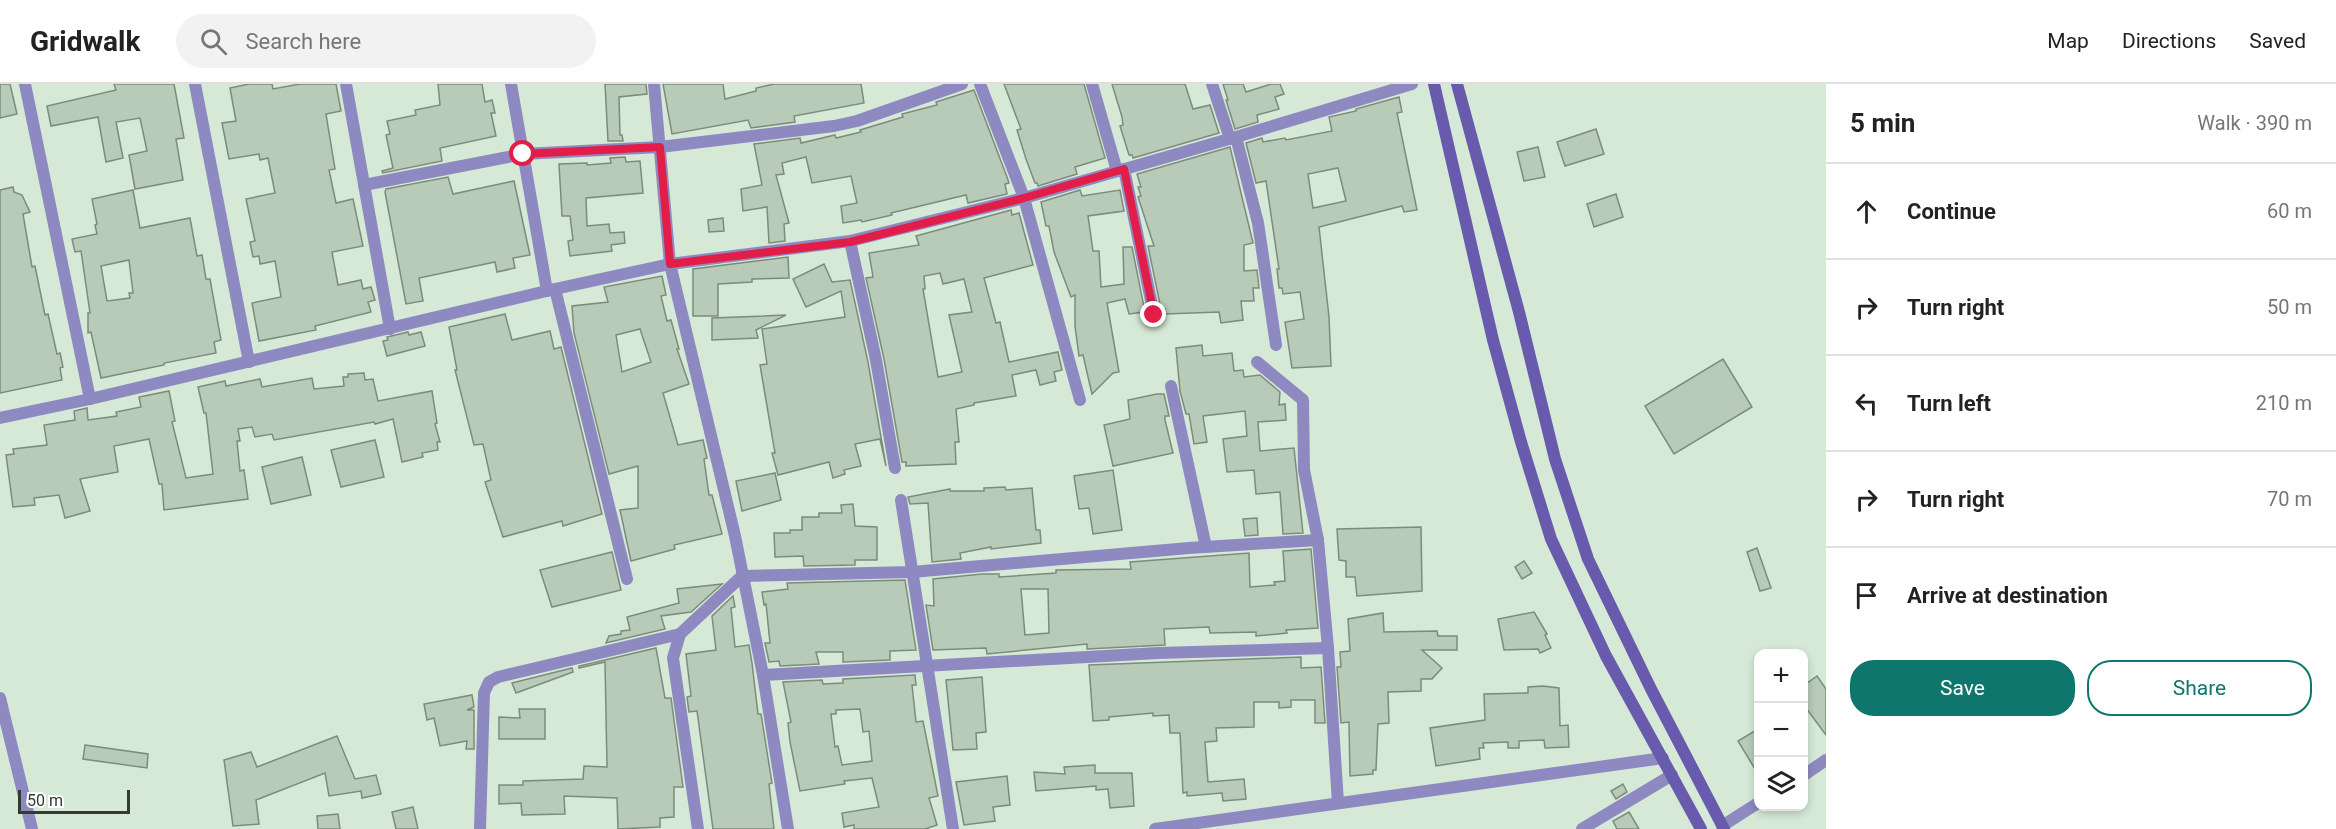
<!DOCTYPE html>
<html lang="en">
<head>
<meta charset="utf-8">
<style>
	:root { --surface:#fff; --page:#f2f2f2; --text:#222; --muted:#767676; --line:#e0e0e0; --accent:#0f766e }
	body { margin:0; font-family:Roboto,sans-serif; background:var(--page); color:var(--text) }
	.controls { position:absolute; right:18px; bottom:18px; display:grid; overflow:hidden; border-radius:12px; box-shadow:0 3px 9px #0003 }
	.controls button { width:54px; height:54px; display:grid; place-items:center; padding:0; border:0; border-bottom:2px solid var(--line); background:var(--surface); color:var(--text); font:30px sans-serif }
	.scale { position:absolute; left:18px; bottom:15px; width:112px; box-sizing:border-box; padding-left:6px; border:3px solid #333a32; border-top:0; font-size:16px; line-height:21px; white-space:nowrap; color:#333a32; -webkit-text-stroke:4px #fff; paint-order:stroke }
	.stop { position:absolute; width:18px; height:18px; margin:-14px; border:4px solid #e11d48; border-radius:50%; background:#fff }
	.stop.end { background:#e11d48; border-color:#fff; box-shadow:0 2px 6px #0008 }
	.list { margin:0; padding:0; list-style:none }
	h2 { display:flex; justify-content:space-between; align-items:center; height:78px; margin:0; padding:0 24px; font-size:26px }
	h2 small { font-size:20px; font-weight:400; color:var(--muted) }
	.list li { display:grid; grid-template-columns:39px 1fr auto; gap:18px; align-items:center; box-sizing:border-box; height:96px; padding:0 24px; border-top:2px solid var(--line) }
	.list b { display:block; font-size:22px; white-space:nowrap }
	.list em { font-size:20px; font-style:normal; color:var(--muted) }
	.actions { display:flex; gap:12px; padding:18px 24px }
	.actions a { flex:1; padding:14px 0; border:2px solid var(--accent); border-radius:24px; text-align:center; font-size:21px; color:var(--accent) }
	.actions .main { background:var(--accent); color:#fff }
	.icon { flex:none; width:33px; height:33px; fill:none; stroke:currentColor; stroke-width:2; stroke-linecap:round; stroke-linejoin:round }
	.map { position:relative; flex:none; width:1826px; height:745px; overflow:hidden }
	header { display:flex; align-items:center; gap:36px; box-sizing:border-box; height:84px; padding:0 30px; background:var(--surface); border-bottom:2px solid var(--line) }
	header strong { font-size:28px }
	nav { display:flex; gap:33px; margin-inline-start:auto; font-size:21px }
	.search { width:420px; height:54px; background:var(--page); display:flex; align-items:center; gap:15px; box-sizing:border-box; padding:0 21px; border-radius:33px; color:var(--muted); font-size:22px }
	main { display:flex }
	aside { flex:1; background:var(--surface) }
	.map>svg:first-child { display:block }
	.building { fill:#b8cab8; stroke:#7b8c7b; stroke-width:1.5; fill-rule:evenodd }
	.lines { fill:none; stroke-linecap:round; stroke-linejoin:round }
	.minor { stroke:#8e89c1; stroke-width:12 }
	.secondary { stroke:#685bad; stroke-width:12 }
	.route { stroke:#e11d48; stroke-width:8 }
</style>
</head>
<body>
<header>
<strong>Gridwalk</strong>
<div class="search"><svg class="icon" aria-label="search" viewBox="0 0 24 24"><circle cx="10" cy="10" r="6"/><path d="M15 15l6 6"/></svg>Search here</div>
<nav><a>Map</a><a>Directions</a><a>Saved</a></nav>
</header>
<main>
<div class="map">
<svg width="1826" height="745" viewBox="0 0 1826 745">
	<rect width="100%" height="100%" fill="#d6e9d6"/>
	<g class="building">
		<polygon points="0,0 10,0 17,30 0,34"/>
		<polygon points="114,0 174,0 184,54 176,55 183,96 135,105 129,71 147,67 140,34 116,38 123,74 106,78 98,33 51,42 47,22 116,6"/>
		<polygon points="249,0 272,0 273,5 300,0 336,0 341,27 326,30 335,85 329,86 336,119 353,115 363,162 332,168 338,201 361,196 363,205 371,203 375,216 368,218 371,228 315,242 316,246 259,257 252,219 281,213 275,177 260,180 259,172 253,173 250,158 255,157 246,115 275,109 268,74 260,76 259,70 229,75 222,39 236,37 230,4"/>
		<polygon points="438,0 482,0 485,18 492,16 495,29 491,29 496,52 440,64 442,77 383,89 382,87 393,84 386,51 390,50 387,37 416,31 415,26 440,21"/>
		<polygon points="605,0 646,0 647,10 619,13 620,51 622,51 623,57 608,57"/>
		<polygon points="663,0 723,0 725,15 756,7 756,4 774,0 861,0 864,19 794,32 795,38 751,44 748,36 672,50"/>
		<polygon points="1004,0 1084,0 1105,74 1075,83 1077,90 1038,102 1037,99 1035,99 1026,75 1017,46 1021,45"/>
		<polygon points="1112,0 1185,0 1193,25 1210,21 1219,49 1133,74 1132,71 1129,71 1120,42 1123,41 1122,33"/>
		<polygon points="1223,0 1243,0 1246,8 1271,0 1280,0 1284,10 1275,13 1279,25 1257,31 1258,38 1235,45 1226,16 1228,16"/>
		<polygon points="974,6 1007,93 1009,99 1005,100 1007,110 968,119 966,111 891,129 892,131 862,138 861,136 843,139 841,122 857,119 851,92 812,99 806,73 782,79 784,90 776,91 789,139 784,140 785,157 769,159 767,123 743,127 741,105 762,101 754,60 800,54 801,59 835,51 836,54 861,48 860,46 903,33 902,30 937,21 936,18"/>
		<path d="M1399,13L1402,28L1397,29L1417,126L1404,128L1402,122L1319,143L1329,233L1331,282L1292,284L1285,238L1304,235L1300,208L1283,210L1282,204H1279L1277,185H1279L1266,97L1256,99L1246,59L1262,54L1263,58L1285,54L1286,56L1332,47L1329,33L1356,27V25ZM1338,84L1346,117L1313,124L1308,90Z"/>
		<polygon points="1596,45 1604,70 1565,82 1557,58"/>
		<polygon points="1230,63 1253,159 1244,161 1244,187 1257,186 1259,204 1253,204 1254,217 1241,217 1243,236 1221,239 1219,228 1165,230 1165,225 1161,225 1148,162 1154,162 1138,113 1141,112 1138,103 1141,103 1137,90"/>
		<polygon points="1538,63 1545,93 1524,97 1517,68"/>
		<polygon points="625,73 626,78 640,77 643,109 586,114 587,142 609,140 610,149 624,148 625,159 611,161 612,167 570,172 568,157 573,156 570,132 562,132 559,80 587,79 587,81 611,79 610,74"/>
		<polygon points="448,93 453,110 514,97 530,171 513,174 515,184 497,188 495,178 419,194 423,217 406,220 385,108 386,105"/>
		<polygon points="13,103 14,108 22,111 30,128 23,130 32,183 35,182 45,231 48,230 57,270 60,269 63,283 60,284 62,296 0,309 0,106"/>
		<path d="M133,106L140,144L190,134L197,172L202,171L206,195H210L221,256L214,258L216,269L164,279V281L101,294L91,248L88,249V229H90L81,167L75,168L72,155L97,150L95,141L97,140L92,115ZM129,176L133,209H129L130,214L107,217L101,182Z"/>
		<polygon points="1080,106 1082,112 1120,106 1124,127 1088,132 1093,167 1099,167 1101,203 1124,200 1123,163 1132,163 1145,228 1129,230 1125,215 1107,219 1119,288 1113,289 1092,310 1083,271 1079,272 1075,242 1075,211 1071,213 1054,168 1049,142 1046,142 1041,118"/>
		<polygon points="1616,110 1623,133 1594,143 1587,120"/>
		<path d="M1011,126L1012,131L1019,129L1033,181L984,194L996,239L1000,238L1009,278L1058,268L1062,286L1054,288L1056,297L1040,301L1036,286L1012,291L1016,312L974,319V321L956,325L959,358H955L956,380L906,382V378H902L884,275L866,194L873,193L869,169L919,161L916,152ZM940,189L943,200L964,195L972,228L949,231L962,288L938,293L923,205H925L924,192Z"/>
		<polygon points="723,134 724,147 709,148 708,136"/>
		<polygon points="788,173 789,194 752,195 752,198 718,200 718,232 693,232 693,185"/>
		<polygon points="824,180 832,198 850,196 868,278 886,382 880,355 855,360 861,382 844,386 845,390 833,394 829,378 778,391 772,369 775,369 760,281 767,280 762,245 845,233 841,207 806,223 793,195"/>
		<path d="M662,192L666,211L661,212L667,237L671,236L679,265H677L689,300L663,309L678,361L703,356L707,374L704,375L709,411H712L722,450L674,461L675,465L631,477L620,426L638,424V382L609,390L574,249L572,222L608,218L604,203ZM640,245L651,278L622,288L616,251Z"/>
		<polygon points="505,230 512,256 550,247 554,265 561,263 602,430 563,442 562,437 503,453 485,398 491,396 483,360 474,361 455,286 457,286 449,243"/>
		<polygon points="786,231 756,246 758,254 712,256 712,234"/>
		<polygon points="408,248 409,251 421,248 425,262 387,272 383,257 388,256 387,253"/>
		<polygon points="1202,261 1203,272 1232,269 1234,287 1243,286 1244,293 1260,291 1280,308 1279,321 1285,320 1286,336 1258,338 1260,367 1294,364 1303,449 1283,450 1280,408 1256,410 1254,386 1227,388 1223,355 1247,352 1245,327 1203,332 1207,358 1194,360 1189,330 1186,330 1180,307 1176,264"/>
		<polygon points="1723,275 1752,323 1674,370 1645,322"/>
		<polygon points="364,289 365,296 373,295 378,317 432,307 437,339 435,340 440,358 437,358 438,366 422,369 423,373 402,378 393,335 375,340 374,338 274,356 272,350 255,353 252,343 238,345 240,357 237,357 240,387 244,386 248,415 164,426 162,400 159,400 149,355 114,362 118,388 80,395 90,427 65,434 59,411 34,414 35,421 13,423 6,371 14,370 13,365 47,361 44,341 75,336 74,327 87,324 88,336 117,332 116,328 141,323 139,313 169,307 175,337 172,338 186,394 213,390 206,329 204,329 198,303 225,297 226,302 260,295 262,303 312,294 314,305 344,302 343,293 348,293 348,290"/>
		<polygon points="1157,310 1164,310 1169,332 1165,332 1165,336 1173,369 1113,382 1104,341 1130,335 1128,316"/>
		<polygon points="375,356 384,393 341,403 331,366"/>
		<polygon points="302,373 311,411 271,420 262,383"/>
		<polygon points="1113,386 1122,446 1093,450 1089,424 1079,425 1074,392"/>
		<polygon points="775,389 781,416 742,427 736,397"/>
		<polygon points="1005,403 1006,406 1032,404 1036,446 1040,446 1041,459 991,465 991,463 960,469 961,475 932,478 928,419 910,420 908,413 950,405 950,407 984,407 984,404"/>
		<polygon points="853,420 855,442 877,443 877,476 855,476 855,481 804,482 803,472 775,473 774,449 790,449 790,446 802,446 802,433 819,433 819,429 842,429 841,421"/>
		<polygon points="1257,434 1258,451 1245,452 1243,435"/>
		<polygon points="1421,443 1422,507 1357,512 1355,493 1346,493 1346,477 1339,476 1337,445"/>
		<polygon points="1757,464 1771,504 1760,507 1747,468"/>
		<path d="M1311,465L1318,544L1286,546L1287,549L1256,552V548L1210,549L1209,543L1164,545L1165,561L1087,565V560L987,570L986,564L933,566L926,521L934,522L933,495L982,490H999V493L1056,489V486L1131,485L1130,478L1249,469L1250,503L1275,501L1274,498L1285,497L1283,467ZM1021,505H1048L1049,549L1025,551Z"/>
		<polygon points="612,468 621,506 552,523 540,486"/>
		<polygon points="1524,477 1532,489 1522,495 1515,483"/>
		<polygon points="905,496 916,566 890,567 890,576 843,578 843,568 816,568 819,580 780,582 779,577 769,578 765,559 770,559 766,520 764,521 762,508 788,505 787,499"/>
		<polygon points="722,500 691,528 661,532 665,545 606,559 609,552 621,550 621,547 630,546 627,533 679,519 677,505"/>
		<polygon points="733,512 735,523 731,524 735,563 749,561 752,579 758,630 761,630 772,699 769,700 774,745 713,745 697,627 689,628 687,613 691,612 686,570 716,566 712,532"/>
		<polygon points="1534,528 1547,550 1545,551 1551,564 1540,569 1538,565 1504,566 1498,535"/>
		<polygon points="1383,529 1384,548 1437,547 1438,552 1457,552 1457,566 1422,566 1442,584 1432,595 1421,595 1421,607 1388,608 1389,639 1378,640 1376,686 1373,686 1373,690 1350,692 1349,638 1341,639 1337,583 1341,583 1340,568 1350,567 1348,535"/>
		<polygon points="656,564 665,614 671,614 683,703 674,703 674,733 660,734 660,743 618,745 617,714 564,712 565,730 522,731 521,719 499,720 499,701 523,701 523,697 583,695 584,682 607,683 605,578 579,584 579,582"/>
		<polygon points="1301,573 1301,584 1321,583 1325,639 1315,639 1315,616 1291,616 1291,623 1279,624 1279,618 1254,618 1254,643 1216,644 1217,657 1205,658 1208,698 1244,695 1246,715 1223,717 1222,709 1187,712 1187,708 1183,709 1180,649 1170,649 1169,631 1153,632 1153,629 1109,633 1109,636 1093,637 1089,581"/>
		<polygon points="572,584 573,588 516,609 512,599"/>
		<path d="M915,591L916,601H912L916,638L923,637L938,712L929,714L937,741L925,745H854V741L844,743L842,729L879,723L872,694L844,697L845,700L800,707L790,658L788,639L791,638L783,598L822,596L823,600L843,599V595ZM860,625L863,648L869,647L872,677L842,681L838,662L835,663L831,630H836V626Z"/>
		<polygon points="1817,592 1826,605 1826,651 1803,620 1803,602"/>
		<polygon points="982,593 986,648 976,649 977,665 953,666 946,596"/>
		<polygon points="1543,602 1559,604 1560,642 1568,641 1569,663 1545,664 1544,656 1519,657 1519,664 1508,664 1508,658 1483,659 1484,664 1479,664 1480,675 1436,682 1430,644 1485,636 1484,610 1528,609 1528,603"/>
		<polygon points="472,611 474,623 467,626 474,626 474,665 466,665 467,657 440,662 434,634 427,636 424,620"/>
		<polygon points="519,625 545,625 545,655 499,655 499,633 520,634"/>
		<polygon points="1758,645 1758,690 1738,657"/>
		<polygon points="337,652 355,695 376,691 381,710 362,714 361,707 329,712 325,689 256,716 259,740 233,742 224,676 251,668 257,683"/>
		<polygon points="85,661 148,670 147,684 83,675"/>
		<polygon points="1095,681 1095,689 1132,689 1134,722 1110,724 1108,705 1096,706 1096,702 1036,707 1034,688 1065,690 1064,683"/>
		<polygon points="1007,692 1010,721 993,723 995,737 964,741 956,698"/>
		<polygon points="1623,700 1627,708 1616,715 1611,707"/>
		<polygon points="413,723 418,745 396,745 392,728"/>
		<polygon points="1629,728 1639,745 1617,745 1613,737"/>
		<polygon points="338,730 340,745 318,745 317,732"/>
	</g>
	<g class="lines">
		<g class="minor">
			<polyline points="25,0 90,315"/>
			<polyline points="195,0 249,278"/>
			<polyline points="346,0 390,245"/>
			<polyline points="511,0 547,207"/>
			<polyline points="654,0 670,180 735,452 763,591 788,745"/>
			<polyline points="980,0 1024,114 1080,316"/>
			<polyline points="1092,0 1117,87"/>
			<polyline points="1212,0 1230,55"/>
			<polyline points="1236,53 1258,139 1276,261"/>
			<polyline points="1124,85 1154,231"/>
			<polyline points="364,101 523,70 660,63 834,42 857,37 962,0"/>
			<polyline points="850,157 876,276 895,384"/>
			<polyline points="555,205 627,495"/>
			<polyline points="1257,278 1303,316 1304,386 1318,456 1328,564 1338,719"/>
			<polyline points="1171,302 1206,463"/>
			<polyline points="0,334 90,315 555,205 670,180 850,157 1024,114 1236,53 1412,0"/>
			<polyline points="901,416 953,745"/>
			<polyline points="763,591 1158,569 1328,564"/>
			<polyline points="0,614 32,745"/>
			<polyline points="1804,691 1826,676"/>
			<polyline points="1722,742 1758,719"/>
			<polyline points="480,745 484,609 489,598 498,593 680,550"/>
			<polyline points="698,745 673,574 680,550 742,492 912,488 1189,464 1318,456"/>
			<polyline points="1155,745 1663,674"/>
			<polyline points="1582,745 1672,691"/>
		</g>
		<g class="secondary">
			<polyline points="1434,0 1493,256 1521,358 1551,455 1606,572 1701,745"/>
			<polyline points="1457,0 1519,228 1555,375 1588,475 1651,605 1724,745"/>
		</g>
	</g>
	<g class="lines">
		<polyline class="route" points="523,70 660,63 670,180 850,158 1024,114 1124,85 1154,231"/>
	</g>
</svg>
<div class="controls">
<button>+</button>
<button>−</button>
<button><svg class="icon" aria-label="layers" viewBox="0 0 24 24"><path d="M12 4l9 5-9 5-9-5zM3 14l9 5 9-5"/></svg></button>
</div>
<div class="scale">50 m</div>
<div class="stop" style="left:523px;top:70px"></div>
<div class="stop end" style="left:1154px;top:231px"></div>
</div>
<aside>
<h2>5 min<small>Walk · 390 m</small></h2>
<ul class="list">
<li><svg class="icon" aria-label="ahead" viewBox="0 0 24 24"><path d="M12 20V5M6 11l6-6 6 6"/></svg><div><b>Continue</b></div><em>60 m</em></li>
<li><svg class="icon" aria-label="right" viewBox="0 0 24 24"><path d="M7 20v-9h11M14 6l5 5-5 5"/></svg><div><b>Turn right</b></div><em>50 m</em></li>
<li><svg class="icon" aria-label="left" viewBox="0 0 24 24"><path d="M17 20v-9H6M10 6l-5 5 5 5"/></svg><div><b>Turn left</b></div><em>210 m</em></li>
<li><svg class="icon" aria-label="right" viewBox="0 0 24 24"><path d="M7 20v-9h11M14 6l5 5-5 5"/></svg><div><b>Turn right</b></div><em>70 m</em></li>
<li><svg class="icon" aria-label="arrive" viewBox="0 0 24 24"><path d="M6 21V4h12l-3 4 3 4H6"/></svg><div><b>Arrive at destination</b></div></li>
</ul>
<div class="actions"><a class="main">Save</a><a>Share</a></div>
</aside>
</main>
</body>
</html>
